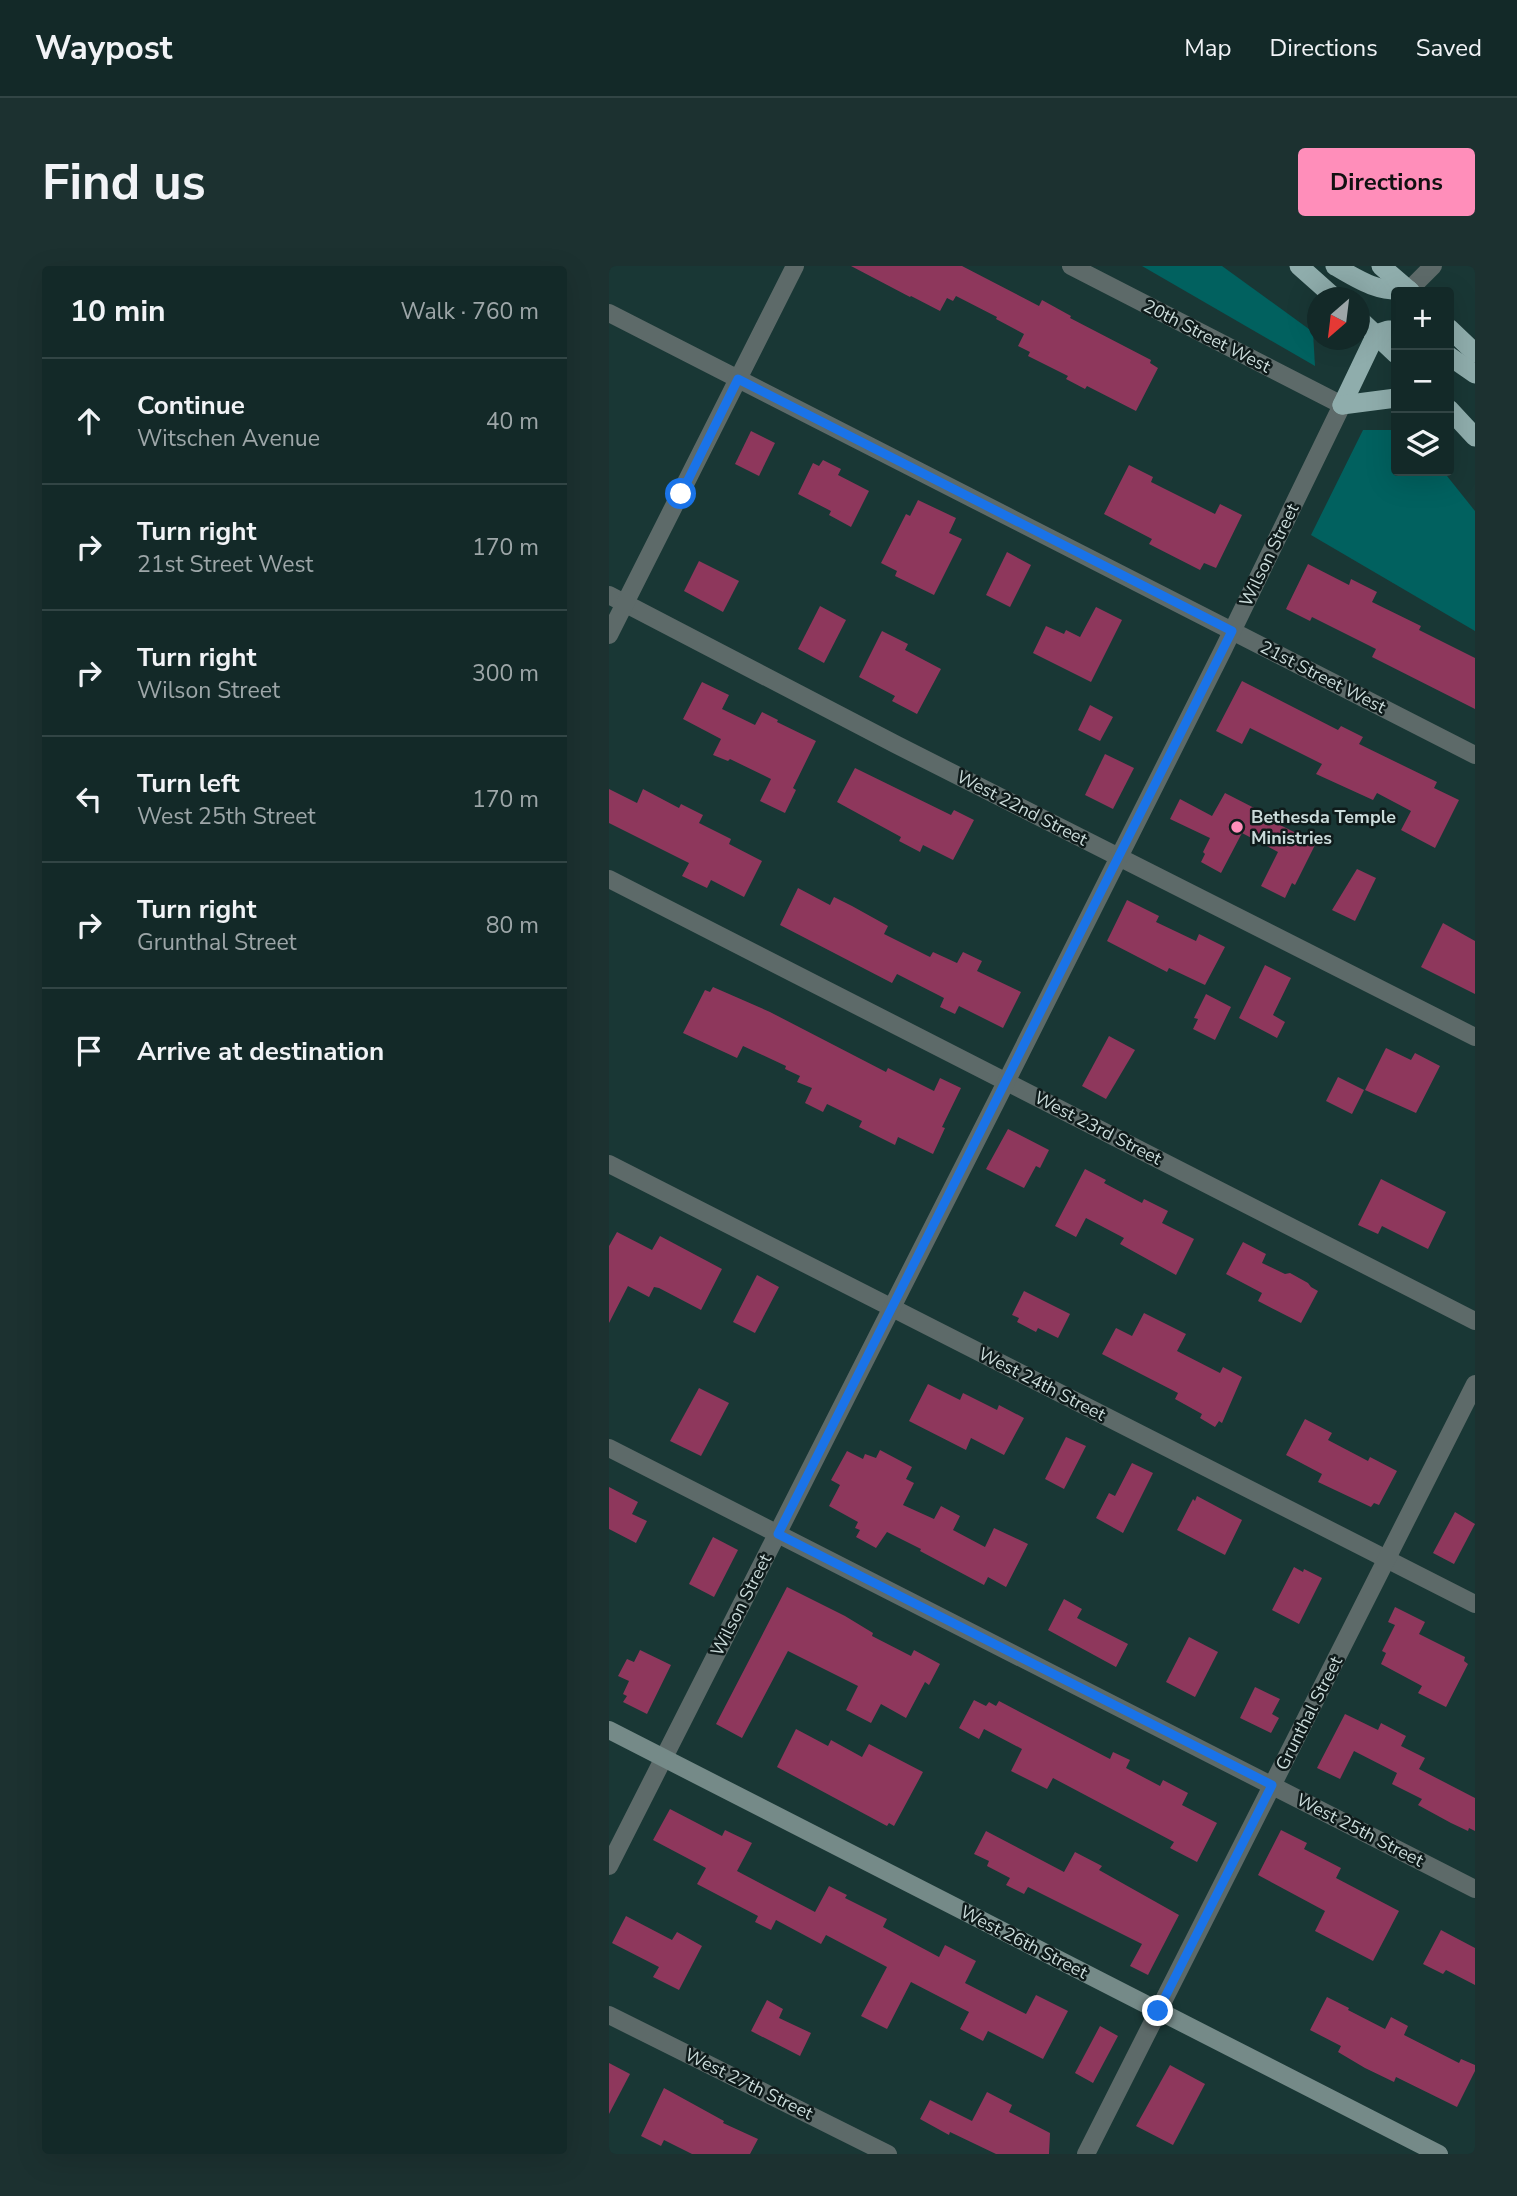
<!DOCTYPE html>
<html lang="en">
<head>
<meta charset="utf-8">
<style>
	:root { --surface:#132928; --page:#1c3130; --text:#f1f3f6; --muted:#9da6a8; --line:#324545; --accent:#ff8eba }
	body { margin:0; font-family:"Nunito Sans",sans-serif; background:var(--page); color:var(--text) }
	.controls { position:absolute; right:21px; top:21px; display:grid; overflow:hidden; border-radius:7px; box-shadow:0 7px 28px #0002 }
	.controls button { width:63px; height:63px; display:grid; place-items:center; padding:0; border:0; border-bottom:2px solid var(--line); background:var(--surface); color:var(--text); font:35px sans-serif }
	.compass { position:absolute; left:698px; top:21px; width:63px; height:63px; border-radius:50%; background:var(--surface); box-shadow:0 7px 28px #0002; rotate:208deg }
	.stop { position:absolute; width:21px; height:21px; margin:-16px; border:5px solid #1a73e8; border-radius:50%; background:#fff }
	.stop.end { background:#1a73e8; border-color:#fff; box-shadow:0 2px 7px #0008 }
	.list { margin:0; padding:0; list-style:none }
	h2 { display:flex; justify-content:space-between; align-items:center; height:91px; margin:0; padding:0 28px; font-size:30px }
	h2 small { font-size:23px; font-weight:400; color:var(--muted) }
	.list li { display:grid; grid-template-columns:46px 1fr auto; gap:21px; align-items:center; box-sizing:border-box; height:126px; padding:0 28px; border-top:2px solid var(--line) }
	.list b { display:block; font-size:26px; white-space:nowrap }
	.list p { margin:0; font-size:23px; white-space:nowrap; color:var(--muted) }
	.list em { font-size:23px; font-style:normal; color:var(--muted) }
	.icon { flex:none; width:38px; height:38px; fill:none; stroke:currentColor; stroke-width:2; stroke-linecap:round; stroke-linejoin:round }
	.map { position:relative; flex:none; width:866px; height:1888px; overflow:hidden; border-radius:7px }
	header { display:flex; align-items:center; gap:42px; box-sizing:border-box; height:98px; padding:0 35px; background:var(--surface); border-bottom:2px solid var(--line) }
	header strong { font-size:33px }
	nav { display:flex; gap:38px; margin-inline-start:auto; font-size:24px }
	.intro { display:flex; align-items:center; justify-content:space-between; box-sizing:border-box; height:168px; padding:0 42px }
	h1 { margin:0; font-size:49px }
	.button { padding:18px 32px; border-radius:7px; background:var(--accent); color:#111; font-size:24px; font-weight:700 }
	main { display:flex; gap:42px; padding:0 42px }
	aside { flex:1; background:var(--surface); border-radius:7px; box-shadow:0 7px 28px #0002 }
	.map>svg:first-child { display:block }
	.green { fill:#01615f }
	.building { fill:#8e375c }
	.lines { fill:none; stroke-linecap:round; stroke-linejoin:round }
	.minor { stroke:#5d6a69; stroke-width:18 }
	.secondary { stroke:#758a88; stroke-width:18 }
	.trunk { stroke:#8fadac; stroke-width:19 }
	.route { stroke:#1a73e8; stroke-width:9 }
	.poi-dot { fill:#ff8eba; stroke:#0f1b1b; stroke-width:2.5 }
	.labels { text-anchor:middle; stroke-width:5; stroke-linejoin:round; paint-order:stroke }
	.street-label { font-size:18px; fill:#cadbda; stroke:#0f1b1b }
	.poi-label { font-size:18px; font-weight:bold; fill:#cadbda; stroke:#0f1b1b; text-anchor:start }
</style>
</head>
<body>
<header>
<strong>Waypost</strong>
<nav><a>Map</a><a>Directions</a><a>Saved</a></nav>
</header>
<div class="intro"><h1>Find us</h1><a class="button">Directions</a></div>
<main>
<aside>
<h2>10 min<small>Walk · 760 m</small></h2>
<ul class="list">
<li><svg class="icon" aria-label="ahead" viewBox="0 0 24 24"><path d="M12 20V5M6 11l6-6 6 6"/></svg><div><b>Continue</b><p>Witschen Avenue</p></div><em>40 m</em></li>
<li><svg class="icon" aria-label="right" viewBox="0 0 24 24"><path d="M7 20v-9h11M14 6l5 5-5 5"/></svg><div><b>Turn right</b><p>21st Street West</p></div><em>170 m</em></li>
<li><svg class="icon" aria-label="right" viewBox="0 0 24 24"><path d="M7 20v-9h11M14 6l5 5-5 5"/></svg><div><b>Turn right</b><p>Wilson Street</p></div><em>300 m</em></li>
<li><svg class="icon" aria-label="left" viewBox="0 0 24 24"><path d="M17 20v-9H6M10 6l-5 5 5 5"/></svg><div><b>Turn left</b><p>West 25th Street</p></div><em>170 m</em></li>
<li><svg class="icon" aria-label="right" viewBox="0 0 24 24"><path d="M7 20v-9h11M14 6l5 5-5 5"/></svg><div><b>Turn right</b><p>Grunthal Street</p></div><em>80 m</em></li>
<li><svg class="icon" aria-label="arrive" viewBox="0 0 24 24"><path d="M6 21V4h12l-3 4 3 4H6"/></svg><div><b>Arrive at destination</b></div></li>
</ul>
</aside>
<div class="map">
<svg width="866" height="1888" viewBox="0 0 866 1888">
	<rect width="100%" height="100%" fill="#193735"/>
	<g class="green">
		<polygon points="533,0 613,0 704,66 706,100"/>
		<polygon points="754,164 787,164 787,205 834,205 866,245 866,365 702,269"/>
	</g>
	<g class="building">
		<polygon points="242,0 353,0 430,40 433,34 462,50 461,52 542,94 541,97 549,102 527,145 478,120 476,123 457,113 459,110 419,90 421,86 409,80 415,68 387,53 388,51 347,30 344,35 338,32 331,45 302,30 301,31"/>
		<polygon points="142,165 166,177 150,210 126,198"/>
		<polygon points="214,194 232,203 229,209 260,225 242,261 220,249 222,245 189,228 204,197 210,200"/>
		<polygon points="520,199 544,211 542,216 606,248 611,238 633,249 607,302 595,297 591,304 540,278 543,273 495,248"/>
		<polygon points="309,234 347,252 340,267 353,273 325,329 286,310 288,305 272,297 297,248 301,250"/>
		<polygon points="398,286 422,299 401,341 377,329"/>
		<polygon points="90,295 130,315 114,346 75,325"/>
		<polygon points="699,298 740,319 742,313 768,326 763,336 812,360 810,364 866,392 866,443 763,391 767,383 703,351 701,355 677,343"/>
		<polygon points="211,340 237,354 215,397 189,383"/>
		<polygon points="487,341 513,354 482,416 424,387 437,360 455,368 457,364 471,371"/>
		<polygon points="273,365 299,378 296,384 332,403 308,448 283,435 286,430 250,411"/>
		<polygon points="633,415 729,464 732,460 754,471 750,478 828,516 825,522 850,534 826,582 792,564 802,545 768,527 764,534 707,508 713,498 641,462 633,478 607,465"/>
		<polygon points="93,416 120,429 113,443 146,459 153,446 169,454 168,456 207,475 184,522 187,524 176,547 151,535 162,513 121,493 119,495 104,489 112,473 74,453"/>
		<polygon points="481,439 504,451 491,475 469,464"/>
		<polygon points="496,488 525,502 504,543 476,529"/>
		<polygon points="246,502 342,549 345,544 365,554 344,594 314,579 311,586 290,575 292,571 228,536"/>
		<polygon points="0,523 28,537 34,523 70,542 72,538 94,549 90,557 122,573 120,578 153,595 135,631 102,614 98,622 73,610 80,597 0,557"/>
		<polygon points="616,527 657,548 655,551 707,577 686,619 683,617 676,632 652,620 669,586 633,567 612,607 592,596 596,588 594,586 601,572 561,553 571,533 603,550"/>
		<polygon points="748,603 767,612 746,655 723,644"/>
		<polygon points="189,622 221,639 225,631 243,640 279,660 275,668 321,691 324,686 348,697 354,686 373,695 368,705 412,726 394,762 350,740 346,748 331,741 335,732 288,708 283,717 171,659"/>
		<polygon points="518,634 550,650 547,656 587,675 590,668 616,681 596,719 560,702 558,706 498,675"/>
		<polygon points="834,657 866,675 866,728 812,701"/>
		<polygon points="656,699 682,712 664,749 676,756 668,772 630,752"/>
		<polygon points="104,721 161,746 277,806 279,802 325,825 331,812 352,822 333,861 336,862 324,888 289,871 286,879 250,861 253,855 218,838 214,846 196,837 203,822 188,816 191,810 176,803 177,800 134,780 128,792 74,767 96,724 101,726"/>
		<polygon points="597,728 622,741 606,774 584,763 589,753 585,752"/>
		<polygon points="500,770 526,784 497,833 473,820"/>
		<polygon points="777,782 802,794 806,787 831,800 807,847 756,824"/>
		<polygon points="729,811 755,824 743,848 717,835"/>
		<polygon points="399,863 440,884 431,902 427,900 415,922 377,903"/>
		<polygon points="476,903 497,914 495,917 533,937 535,933 559,945 553,957 585,973 567,1009 511,978 515,972 477,952 467,971 446,960"/>
		<polygon points="772,913 837,946 819,983 773,960 769,968 749,959"/>
		<polygon points="8,966 43,984 51,970 113,1003 92,1044 50,1022 45,1021 40,1031 19,1020 0,1057 0,980"/>
		<polygon points="634,976 657,988 653,997 676,1008 681,1007 699,1017 702,1021 709,1025 692,1057 649,1035 653,1027 617,1008"/>
		<polygon points="148,1009 170,1021 146,1067 124,1056"/>
		<polygon points="415,1025 461,1048 449,1072 429,1062 427,1066 408,1056 410,1052 403,1049"/>
		<polygon points="535,1047 577,1068 568,1085 611,1107 614,1101 633,1111 613,1157 610,1155 606,1161 591,1152 593,1148 566,1133 569,1127 493,1088 507,1062 523,1070"/>
		<polygon points="319,1118 351,1134 354,1127 388,1144 390,1139 415,1152 395,1189 362,1172 357,1184 300,1155"/>
		<polygon points="90,1122 120,1137 92,1190 61,1175"/>
		<polygon points="696,1153 723,1167 719,1174 759,1195 761,1191 788,1205 770,1239 765,1237 762,1241 709,1216 713,1208 677,1189"/>
		<polygon points="457,1171 477,1180 455,1223 436,1213"/>
		<polygon points="271,1184 303,1201 297,1213 305,1217 294,1239 325,1253 332,1240 351,1250 344,1264 376,1281 385,1262 419,1278 397,1321 379,1311 375,1319 311,1285 312,1283 278,1266 267,1282 247,1271 251,1264 246,1262 249,1256 220,1240 231,1219 222,1214 238,1185 254,1193 256,1188 267,1192"/>
		<polygon points="523,1197 544,1207 514,1267 487,1252 500,1227 506,1230"/>
		<polygon points="0,1221 29,1236 23,1248 38,1255 27,1277 0,1263"/>
		<polygon points="588,1230 633,1254 616,1289 568,1264 584,1233 586,1235"/>
		<polygon points="846,1246 866,1258 845,1298 824,1287"/>
		<polygon points="104,1271 129,1284 105,1331 80,1318"/>
		<polygon points="685,1301 694,1306 695,1303 713,1312 690,1358 663,1344"/>
		<polygon points="178,1321 236,1350 264,1367 263,1370 302,1390 305,1384 331,1398 320,1419 316,1416 297,1452 272,1438 262,1457 237,1444 249,1420 179,1385 133,1472 107,1458"/>
		<polygon points="455,1333 473,1343 468,1352 519,1378 507,1401 439,1364"/>
		<polygon points="786,1341 816,1356 810,1368 856,1391 855,1395 859,1398 837,1441 809,1427 813,1420 772,1398 777,1387 773,1385 786,1359 779,1356"/>
		<polygon points="580,1371 609,1386 586,1431 557,1416"/>
		<polygon points="31,1384 62,1399 38,1448 14,1436 18,1430 14,1428 20,1415 9,1410 18,1393 25,1396"/>
		<polygon points="646,1421 671,1433 663,1448 670,1452 662,1467 631,1452"/>
		<polygon points="365,1434 377,1440 380,1436 387,1440 390,1435 501,1493 504,1486 521,1494 517,1502 551,1520 554,1514 579,1527 573,1539 608,1557 588,1596 561,1582 565,1576 444,1512 438,1523 402,1505 413,1483 375,1463 370,1473 350,1462"/>
		<polygon points="736,1448 769,1464 772,1457 797,1470 792,1480 816,1492 810,1503 866,1532 866,1565 860,1562 859,1565 842,1557 809,1539 813,1533 783,1518 788,1507 745,1485 731,1513 708,1502"/>
		<polygon points="187,1463 219,1480 222,1474 253,1491 260,1478 314,1506 285,1560 280,1557 278,1560 168,1501"/>
		<polygon points="61,1543 113,1570 116,1564 143,1577 128,1605 206,1646 220,1620 238,1629 236,1632 278,1653 274,1661 330,1691 336,1679 367,1695 356,1717 417,1748 427,1729 459,1745 434,1793 379,1765 374,1775 351,1763 360,1746 302,1716 278,1763 252,1750 278,1701 217,1669 212,1678 167,1654 162,1664 146,1656 149,1650 88,1618 97,1602 44,1574"/>
		<polygon points="672,1564 698,1577 695,1583 732,1602 727,1612 790,1645 764,1695 706,1665 716,1645 649,1609"/>
		<polygon points="377,1565 455,1606 466,1586 493,1600 490,1604 570,1649 539,1709 521,1700 533,1678 419,1621 415,1628 397,1619 401,1612 378,1600 380,1595 365,1588"/>
		<polygon points="17,1650 63,1674 68,1666 93,1680 70,1724 44,1711 50,1701 3,1677"/>
		<polygon points="832,1664 866,1682 866,1719 837,1704 834,1708 814,1698"/>
		<polygon points="718,1731 740,1742 739,1744 776,1763 782,1751 799,1760 795,1769 850,1797 852,1793 866,1799 866,1805 848,1841 787,1811 785,1816 756,1802 729,1786 732,1780 701,1764"/>
		<polygon points="158,1734 174,1743 170,1752 202,1767 191,1790 142,1765"/>
		<polygon points="491,1760 509,1770 484,1817 466,1807"/>
		<polygon points="0,1797 21,1808 0,1848"/>
		<polygon points="561,1799 596,1818 564,1879 527,1860"/>
		<polygon points="55,1822 115,1855 114,1857 149,1873 141,1888 83,1888 55,1874 52,1880 32,1870"/>
		<polygon points="378,1826 403,1839 400,1846 441,1867 440,1888 387,1888 341,1866 340,1869 311,1853 321,1834 363,1855"/>
	</g>
	<g class="lines">
		<g class="minor">
			<polyline points="800,24 824,0"/>
			<polyline points="0,47 866,489"/>
			<polyline points="0,329 288,479 866,771"/>
			<polyline points="0,369 186,0"/>
			<polyline points="0,613 866,1055"/>
			<polyline points="0,898 866,1338"/>
			<polyline points="0,1182 866,1623"/>
			<polyline points="0,1600 387,836 614,384 733,139 462,0"/>
			<polyline points="0,1749 279,1888"/>
			<polyline points="477,1888 866,1118"/>
		</g>
		<polyline class="secondary" points="0,1464 830,1888"/>
		<g class="trunk">
			<polyline points="690,0 726,32"/>
			<path d="M726,0C751,15 770,27 800,24"/>
			<polyline points="772,0 802,26"/>
			<polyline points="750,53 787,88"/>
			<polyline points="840,62 866,87"/>
			<polyline points="840,90 866,108"/>
			<polyline points="733,139 767,68 779,64 787,64"/>
			<polyline points="733,139 787,132"/>
			<polyline points="840,143 866,171"/>
		</g>
	</g>
	<g class="lines">
		<polyline class="route" points="72,228 129,113 623,365 169,1268 663,1519 549,1745"/>
	</g>
	<circle class="poi-dot" cx="628" cy="561" r="7"/>
	<g class="labels">
		<g class="street-label">
			<text transform="translate(598 70) rotate(27)" y="6">20th Street West</text>
			<text transform="translate(660 289) rotate(-64)" y="6">Wilson Street</text>
			<text transform="translate(714 411) rotate(27)" y="6">21st Street West</text>
			<text transform="translate(413 542) rotate(27)" y="6">West 22nd Street</text>
			<text transform="translate(489 862) rotate(27)" y="6">West 23rd Street</text>
			<text transform="translate(433 1118) rotate(27)" y="6">West 24th Street</text>
			<text transform="translate(132 1339) rotate(-63)" y="6">Wilson Street</text>
			<text transform="translate(700 1447) rotate(-63)" y="6">Grunthal Street</text>
			<text transform="translate(751 1564) rotate(27)" y="6">West 25th Street</text>
			<text transform="translate(415 1676) rotate(27)" y="6">West 26th Street</text>
			<text transform="translate(140 1818) rotate(26)" y="6">West 27th Street</text>
		</g>
		<g class="poi-label">
			<text x="642" y="557">Bethesda Temple<tspan x="642" dy="21">Ministries</tspan></text>
		</g>
	</g>
</svg>
<div class="controls">
<button>+</button>
<button>−</button>
<button><svg class="icon" aria-label="layers" viewBox="0 0 24 24"><path d="M12 4l9 5-9 5-9-5zM3 14l9 5 9-5"/></svg></button>
</div>
<svg class="compass" viewBox="-18 -18 36 36"><path d="M0-13l5 13h-10z" fill="#e53935"/><path d="M0 13l5-13h-10z" fill="#9da6a8"/></svg>
<div class="stop" style="left:72px;top:228px"></div>
<div class="stop end" style="left:549px;top:1745px"></div>
</div>
</main>
</body>
</html>
